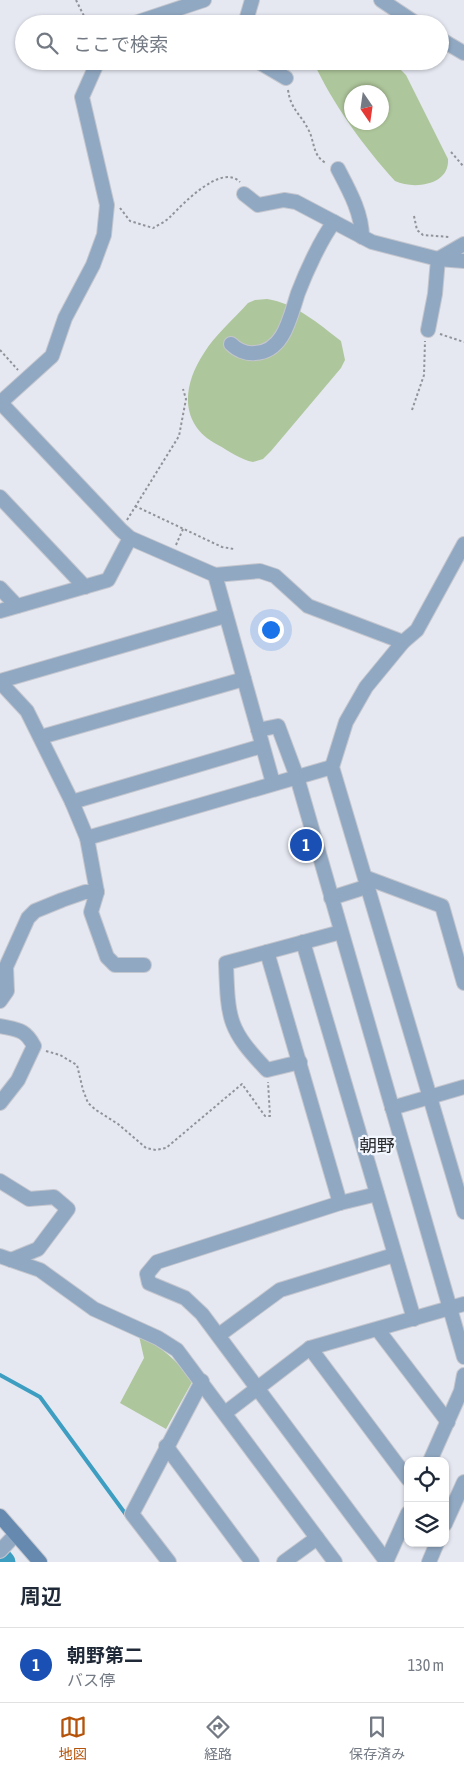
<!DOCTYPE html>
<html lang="ja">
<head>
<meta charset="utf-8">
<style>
	:root { --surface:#fff; --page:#f6f6f7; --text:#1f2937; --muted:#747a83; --line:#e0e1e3; --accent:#b45309 }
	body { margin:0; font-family:"Asap Condensed","Noto Sans JP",sans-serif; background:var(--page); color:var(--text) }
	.controls { position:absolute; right:15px; bottom:15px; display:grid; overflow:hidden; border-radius:10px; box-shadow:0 1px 4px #0004 }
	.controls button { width:45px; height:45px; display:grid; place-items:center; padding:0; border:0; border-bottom:1px solid var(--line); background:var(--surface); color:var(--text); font:25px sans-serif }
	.compass { position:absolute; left:344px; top:85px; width:45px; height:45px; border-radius:50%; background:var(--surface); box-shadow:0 1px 4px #0004; rotate:167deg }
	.you { position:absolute; left:270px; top:629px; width:18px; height:18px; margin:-12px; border:4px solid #fff; border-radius:50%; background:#1a73e8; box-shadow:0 0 0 8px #1a73e833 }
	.badge { display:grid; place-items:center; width:32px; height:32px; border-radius:50%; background:var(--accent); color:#fff; font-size:16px; font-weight:700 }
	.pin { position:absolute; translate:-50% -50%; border:2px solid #fff; box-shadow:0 1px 5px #0006 }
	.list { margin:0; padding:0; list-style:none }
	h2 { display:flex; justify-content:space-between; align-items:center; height:65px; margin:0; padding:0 20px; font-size:21px }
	h2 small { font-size:16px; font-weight:400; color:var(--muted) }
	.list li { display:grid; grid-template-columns:32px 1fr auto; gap:15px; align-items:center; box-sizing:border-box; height:75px; padding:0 20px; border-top:1px solid var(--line) }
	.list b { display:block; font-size:19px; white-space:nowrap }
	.list p { margin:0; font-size:16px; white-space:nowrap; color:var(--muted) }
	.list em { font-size:16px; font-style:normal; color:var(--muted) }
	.icon { flex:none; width:28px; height:28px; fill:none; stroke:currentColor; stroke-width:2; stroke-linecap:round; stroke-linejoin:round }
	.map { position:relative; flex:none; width:464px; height:1562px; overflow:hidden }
	.search { position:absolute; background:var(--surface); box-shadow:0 1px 4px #0004; left:15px; right:15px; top:15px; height:55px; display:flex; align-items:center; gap:12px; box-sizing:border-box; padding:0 18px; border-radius:28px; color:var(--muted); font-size:19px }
	.sheet { height:140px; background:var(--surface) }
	nav { display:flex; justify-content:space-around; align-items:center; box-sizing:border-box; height:70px; border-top:1px solid var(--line); background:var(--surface); font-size:14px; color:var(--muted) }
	nav a { display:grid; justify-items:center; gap:2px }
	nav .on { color:var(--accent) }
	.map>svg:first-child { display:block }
	.green { fill:#aec69b; fill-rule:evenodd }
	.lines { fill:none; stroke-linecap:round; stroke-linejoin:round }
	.stream { stroke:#3e9ec2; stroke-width:4 }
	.river { stroke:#3e9ec2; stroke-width:21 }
	.minor-casing { stroke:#c4c6ce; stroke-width:16 }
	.tertiary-casing { stroke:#c4c6ce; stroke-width:16 }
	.secondary-casing { stroke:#c4c6ce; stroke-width:16 }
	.path { stroke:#919399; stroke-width:2; stroke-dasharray:2.5 2.5; stroke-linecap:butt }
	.minor { stroke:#91a8c2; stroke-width:14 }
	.tertiary { stroke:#91a8c2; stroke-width:14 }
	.secondary { stroke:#6689af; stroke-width:14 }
	.labels { text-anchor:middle; stroke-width:4.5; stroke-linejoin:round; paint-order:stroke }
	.quarter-label { font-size:18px; fill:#2c2d30; stroke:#f2f6fe }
</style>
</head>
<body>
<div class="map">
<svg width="464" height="1562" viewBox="0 0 464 1562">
	<rect width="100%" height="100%" fill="#e5e8f1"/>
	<g class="green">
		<path d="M313,61H392L406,75L448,159C450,185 414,190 395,181C364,147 332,103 313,61ZM352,92H382V122H352Z"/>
		<path d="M267,299C295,303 319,324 341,341L345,360L341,368L271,451L263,459L253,462C241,460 229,451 218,445C179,425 182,386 204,353C215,335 234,319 248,303L255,300Z"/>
		<path d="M139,1336C162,1347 178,1361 192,1382L166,1429L120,1403L144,1358Z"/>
	</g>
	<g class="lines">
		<polyline class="stream" points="0,1375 40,1397 127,1516"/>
		<polyline class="river" points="0,1556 5,1562"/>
		<g class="minor-casing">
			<g id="minor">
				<polyline points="381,0 417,24"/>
				<polyline points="132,24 204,0"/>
				<polyline points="245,24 252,0"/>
				<polyline points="440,39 464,53"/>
				<polyline points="257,61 286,78"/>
				<path d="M338,169C349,190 362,213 362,237"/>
				<polyline points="244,194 258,205 284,200 296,202 372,242 438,259 464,261"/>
				<polyline points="428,330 435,294 438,259 464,244"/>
				<path d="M231,344C237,350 246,354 255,353C284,352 290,317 298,293C306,272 321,239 334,222"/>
				<polyline points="0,402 121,530 130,538 215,575 260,571 275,576 308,606 403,642"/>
				<polyline points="0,403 52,356 65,318 93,265 104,235 107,205 82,97 98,61"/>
				<polyline points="0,497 85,587"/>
				<polyline points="464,544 417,630 403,642 366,687 346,722 332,767 464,1212"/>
				<polyline points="215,575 273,783"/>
				<polyline points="0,588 17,606"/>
				<polyline points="0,611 108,580 130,538"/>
				<polyline points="0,681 225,616"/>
				<polyline points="0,682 27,711 72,802 87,838 97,892 85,892 62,900 35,911 28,918 6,967 7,991 0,1001"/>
				<polyline points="258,730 278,726 297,777"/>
				<polyline points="41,737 244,679"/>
				<polyline points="72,802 262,746"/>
				<polyline points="87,838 332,767"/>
				<polyline points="367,878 442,906 464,983"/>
				<polyline points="97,892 91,912 107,957 115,965 144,965"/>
				<polyline points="331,898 369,886"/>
				<polyline points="303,942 414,1319"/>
				<polyline points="267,952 340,1203"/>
				<path d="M0,1026C18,1030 25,1029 34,1046L18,1080L0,1103"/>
				<path d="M300,1062L267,1070C228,1029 228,1020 226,963L341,932"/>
				<polyline points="392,1108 464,1087"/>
				<polyline points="0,1181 29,1199 54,1197 68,1209 38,1249 11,1260"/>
				<polyline points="377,1194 340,1203 157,1262 147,1274 149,1283 185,1298 202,1314 386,1561"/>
				<polyline points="0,1256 40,1270 94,1309 158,1338 177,1350 335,1562"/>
				<polyline points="378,1330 448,1422"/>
				<polyline points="219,1335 280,1290 394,1255"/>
				<polyline points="310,1348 408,1479"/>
				<polyline points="225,1413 310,1348 464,1304"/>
				<polyline points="166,1446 252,1562"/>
				<polyline points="445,1524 464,1482"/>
				<polyline points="0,1551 16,1534"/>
				<polyline points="169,1562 132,1514 202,1381"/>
				<polyline points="284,1562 317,1538"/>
				<polyline points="429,1562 437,1543"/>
			</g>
		</g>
		<g class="tertiary-casing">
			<g id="tertiary">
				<polyline points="297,777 464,1357"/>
				<polyline points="430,1461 461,1391 464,1375"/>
				<polyline points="386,1562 408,1513"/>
			</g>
		</g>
		<g class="secondary-casing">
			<polyline id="secondary" points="0,1516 40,1562"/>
		</g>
		<g class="path">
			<polyline points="76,0 88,24"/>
			<path d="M288,90C291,110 300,113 308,129C315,141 312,156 326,163"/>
			<polyline points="451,152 464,167"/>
			<path d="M120,208L130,221L153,228C158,225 165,222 170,217C183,204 221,163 240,182"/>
			<polyline points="414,216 417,230 423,235 449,237"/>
			<polyline points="440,334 464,342"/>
			<polyline points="0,350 18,370"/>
			<polyline points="412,410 424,375 425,341"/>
			<polyline points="135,506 222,547 234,549"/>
			<polyline points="127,520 179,436 186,399 183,389"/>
			<polyline points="176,545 183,529"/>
			<polyline points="46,1051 60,1055 77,1065 83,1090 88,1103 96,1110 118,1124 146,1148 156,1150 166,1148 242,1084 265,1116 270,1116 268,1082"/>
		</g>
		<use href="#minor" class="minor"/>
		<use href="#tertiary" class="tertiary"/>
		<use href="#secondary" class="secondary"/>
	</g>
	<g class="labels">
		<g class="quarter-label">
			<text x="377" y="1152">朝野</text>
		</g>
	</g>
</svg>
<div class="controls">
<button><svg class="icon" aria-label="locate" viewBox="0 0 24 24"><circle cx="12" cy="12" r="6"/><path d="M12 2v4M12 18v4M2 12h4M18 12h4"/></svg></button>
<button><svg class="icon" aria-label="layers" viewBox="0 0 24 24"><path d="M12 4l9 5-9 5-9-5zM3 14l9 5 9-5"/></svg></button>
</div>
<svg class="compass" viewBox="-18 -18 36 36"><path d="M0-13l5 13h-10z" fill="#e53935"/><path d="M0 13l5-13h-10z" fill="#747a83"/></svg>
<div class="you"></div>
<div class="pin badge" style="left:306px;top:845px;background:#1a4fb4">1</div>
<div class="search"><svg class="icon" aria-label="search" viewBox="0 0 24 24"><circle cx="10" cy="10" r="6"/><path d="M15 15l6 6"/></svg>ここで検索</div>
</div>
<section class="sheet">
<h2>周辺<small></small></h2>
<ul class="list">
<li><span class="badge" style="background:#1a4fb4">1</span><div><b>朝野第二</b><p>バス停</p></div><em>130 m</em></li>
</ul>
</section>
<nav>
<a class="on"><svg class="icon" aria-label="map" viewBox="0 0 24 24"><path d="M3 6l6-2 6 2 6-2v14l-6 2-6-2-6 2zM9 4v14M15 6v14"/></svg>地図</a>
<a><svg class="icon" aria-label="directions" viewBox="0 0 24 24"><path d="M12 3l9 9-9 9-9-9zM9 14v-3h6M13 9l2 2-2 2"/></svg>経路</a>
<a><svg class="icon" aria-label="saved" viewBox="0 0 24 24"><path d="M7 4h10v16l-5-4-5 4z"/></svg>保存済み</a>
</nav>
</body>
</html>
